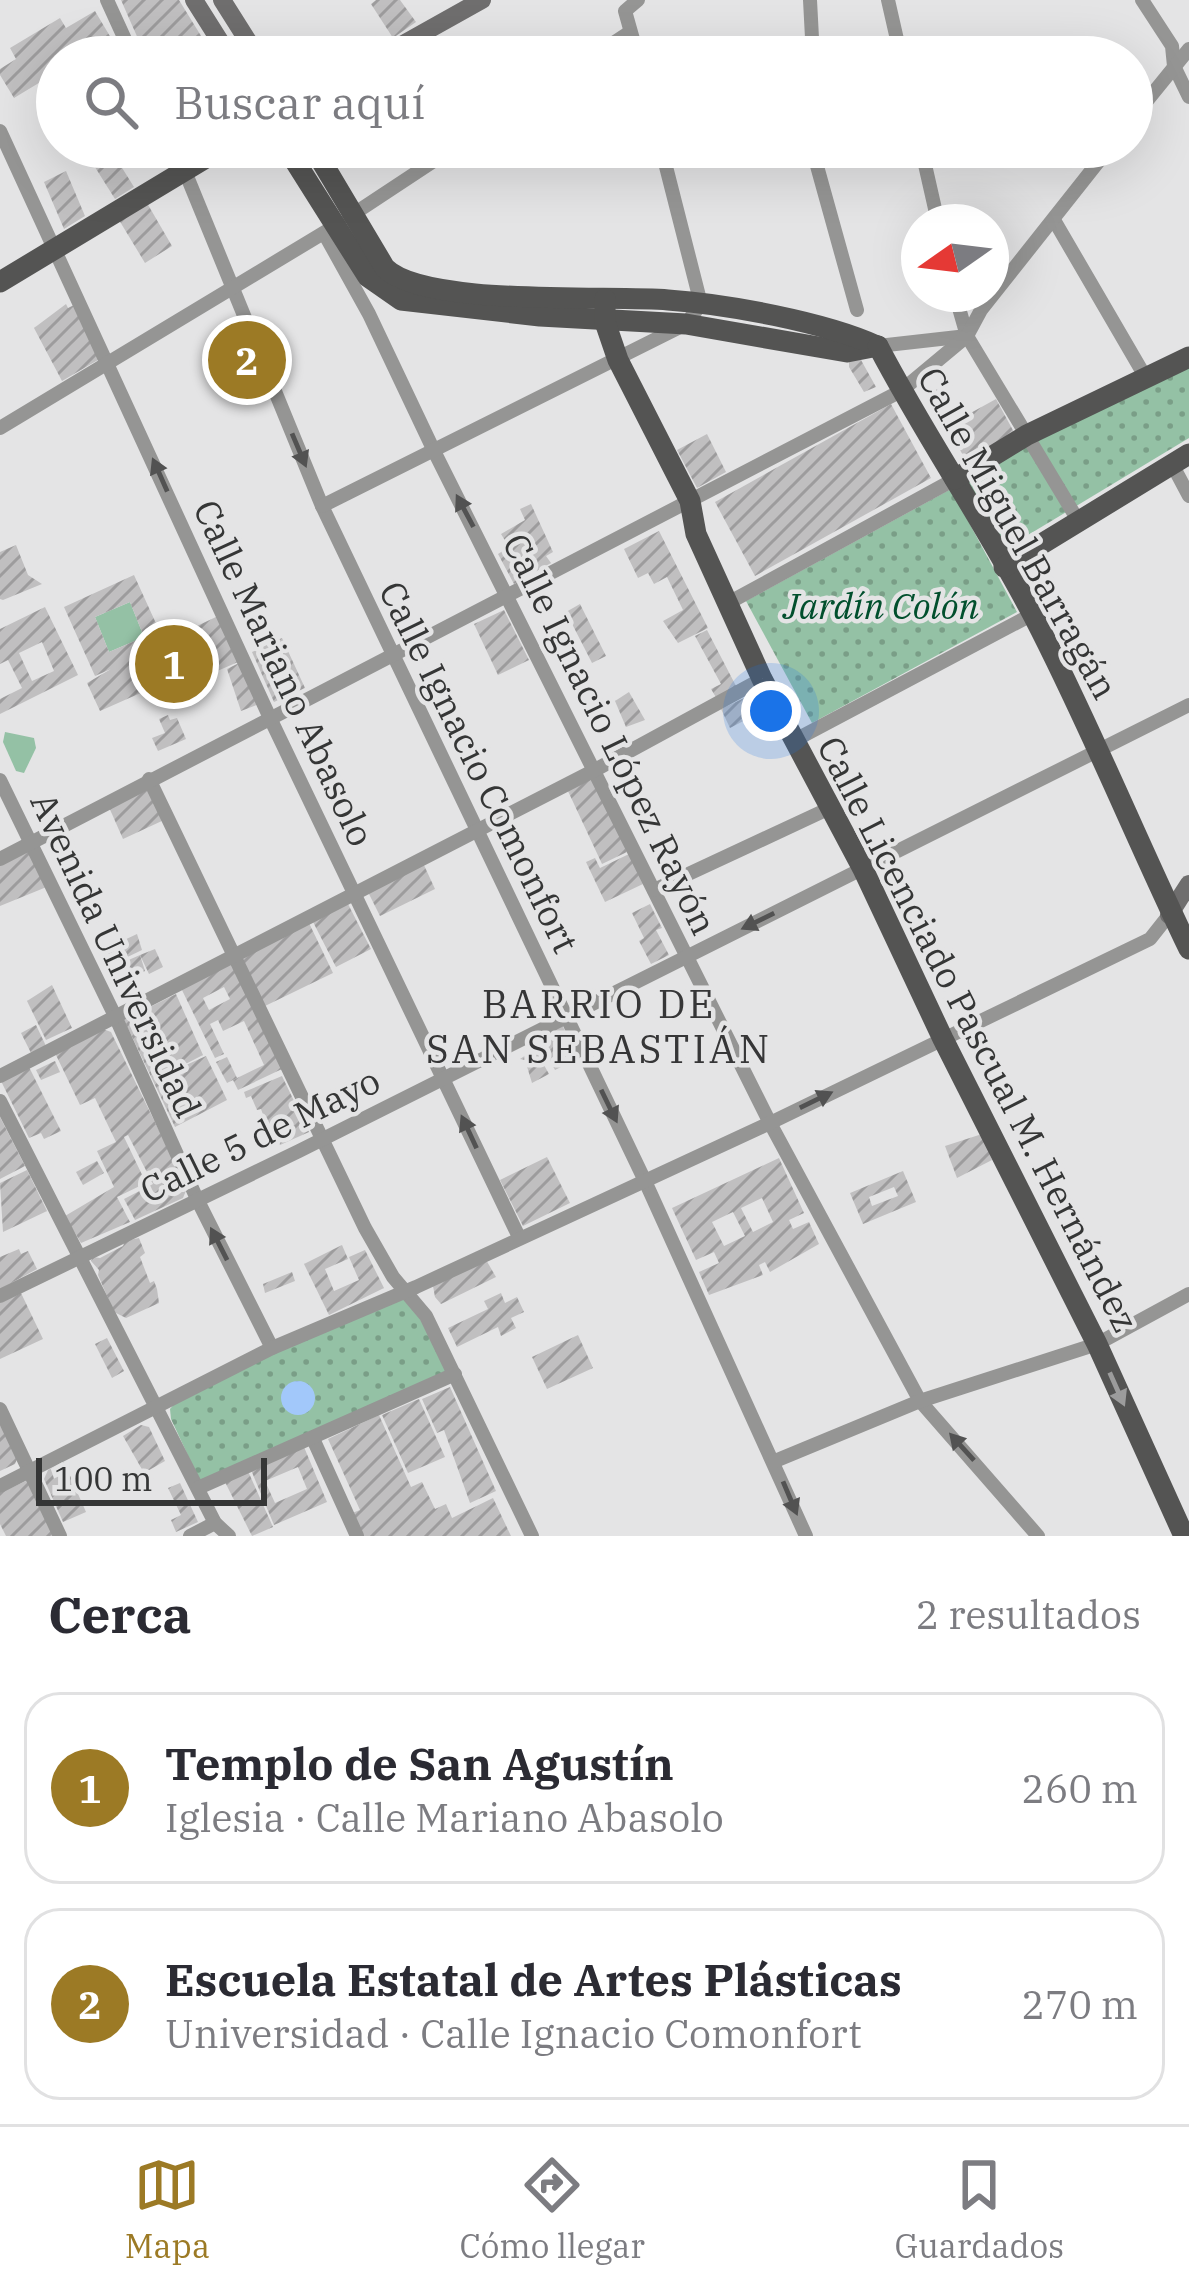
<!DOCTYPE html>
<html lang="es">
<head>
<meta charset="utf-8">
<style>
	:root { --surface:#fff; --page:#f7f7f7; --text:#2b2b33; --muted:#7c7c81; --line:#e1e1e2; --accent:#9c7a25 }
	body { margin:0; font-family:"IBM Plex Serif",serif; background:var(--page); color:var(--text) }
	.compass { position:absolute; left:901px; top:204px; width:108px; height:108px; border-radius:50%; background:var(--surface); box-shadow:0 12px 48px #0002; rotate:256deg }
	.scale { position:absolute; left:36px; bottom:30px; width:231px; box-sizing:border-box; padding-left:12px; border:6px solid #353636; border-top:0; font-size:33px; line-height:42px; white-space:nowrap; color:#353636; -webkit-text-stroke:9px #e4e4e5; paint-order:stroke }
	.you { position:absolute; left:771px; top:711px; width:42px; height:42px; margin:-30px; border:9px solid #fff; border-radius:50%; background:#1a73e8; box-shadow:0 0 0 18px #1a73e833 }
	.badge { display:grid; place-items:center; width:78px; height:78px; border-radius:50%; background:var(--accent); color:#fff; font-size:39px; font-weight:700 }
	.pin { position:absolute; translate:-50% -50%; border:6px solid #fff; box-shadow:0 3px 12px #0006 }
	.list { margin:0; padding:0; list-style:none }
	h2 { display:flex; justify-content:space-between; align-items:center; height:156px; margin:0; padding:0 48px; font-size:51px }
	h2 small { font-size:39px; font-weight:400; color:var(--muted) }
	.list li { display:grid; grid-template-columns:78px 1fr auto; gap:36px; align-items:center; box-sizing:border-box; height:192px; margin:0 24px 24px; padding:0 24px; border:3px solid var(--line); border-radius:36px }
	.list b { display:block; font-size:45px; white-space:nowrap }
	.list p { margin:0; font-size:39px; white-space:nowrap; color:var(--muted) }
	.list em { font-size:39px; font-style:normal; color:var(--muted) }
	.icon { flex:none; width:66px; height:66px; fill:none; stroke:currentColor; stroke-width:2; stroke-linecap:round; stroke-linejoin:round }
	.map { position:relative; flex:none; width:1189px; height:1536px; overflow:hidden }
	.search { position:absolute; background:var(--surface); box-shadow:0 12px 48px #0002; left:36px; right:36px; top:36px; height:132px; display:flex; align-items:center; gap:30px; box-sizing:border-box; padding:0 42px; border-radius:66px; color:var(--muted); font-size:45px }
	.sheet { height:588px; background:var(--surface) }
	nav { display:flex; justify-content:space-around; align-items:center; box-sizing:border-box; height:168px; border-top:3px solid var(--line); background:var(--surface); font-size:33px; color:var(--muted) }
	nav a { display:grid; justify-items:center; gap:6px }
	nav .on { color:var(--accent) }
	.map>svg:first-child { display:block }
	.green { fill:#94c1a5 }
	.park { fill:url(#park-dots) }
	.water { fill:url(#water-ripples) }
	.building { fill:url(#building-hatch); fill-rule:evenodd }
	.lines { fill:none; stroke-linecap:round; stroke-linejoin:round }
	.street { stroke:#959594; stroke-width:14 }
	.secondary { stroke:#6f6e6e; stroke-width:18 }
	.primary { stroke:#545453; stroke-width:21 }
	.oneway { fill:#525252 }
	.oneway2 { fill:#9c9c9c }
	.labels { text-anchor:middle; stroke-width:9; stroke-linejoin:round; paint-order:stroke }
	.street-label { font-size:36px; fill:#353636; stroke:#e4e4e5 }
	.park-label { font-size:36px; font-style:italic; fill:#014f2d; stroke:#e4e4e5 }
	.neighbourhood-label { font-size:39px; letter-spacing:3px; fill:#363637; stroke:#e4e4e5 }
</style>
</head>
<body>
<div class="map">
<svg width="1189" height="1536" viewBox="0 0 1189 1536">
	<defs>
		<pattern id="park-dots" width="8" height="8" patternUnits="userSpaceOnUse" patternTransform="scale(3)"><rect width="8" height="8" fill="#94c1a5"/><path d="M2 2h.1M6 6h.1" fill="none" stroke="#7a9e87" stroke-width="1.8" stroke-linecap="round"/></pattern>
		<pattern id="water-ripples" width="26" height="14" patternUnits="userSpaceOnUse" patternTransform="scale(3)"><rect width="26" height="14" fill="#a2c8fa"/><path d="M2 4q2-2 4 0t4 0M15 11q2-2 4 0t4 0" fill="none" stroke="#8cacd7"/></pattern>
		<pattern id="building-hatch" width="6" height="6" patternUnits="userSpaceOnUse" patternTransform="scale(3)"><rect width="6" height="6" fill="#c0bfc0"/><path d="M-1 1l2-2M0 6l6-6M5 7l2-2" fill="none" stroke="#9d9c9d"/></pattern>
	</defs>
	<rect width="100%" height="100%" fill="#e4e4e5"/>
	<g class="green">
		<polygon points="130,602 144,637 109,652 95,617"/>
		<polygon points="5,732 34,738 36,748 24,773 16,771 3,742"/>
	</g>
	<g class="park">
		<polygon points="1189,366 1189,438 1000,552 961,484 1030,440"/>
		<polygon points="951,489 1017,612 812,723 746,601"/>
		<polygon points="397,1293 409,1297 448,1373 206,1484 199,1479 171,1419 170,1409 175,1403"/>
	</g>
	<circle class="water" cx="298" cy="1398" r="17"/>
	<g class="building">
		<polygon points="121,0 179,0 214,57 146,57"/>
		<polygon points="376,0 400,0 416,22 393,38 371,4"/>
		<polygon points="95,11 111,38 81,57 57,57 57,72 14,98 0,75 0,69 16,59 10,48 60,18 66,28"/>
		<polygon points="102,147 109,147 134,187 115,199 88,156"/>
		<polygon points="66,171 85,216 64,229 44,182"/>
		<polygon points="147,203 172,246 145,263 119,220"/>
		<polygon points="66,304 68,308 74,305 99,355 98,360 62,381 34,328"/>
		<polygon points="849,358 861,360 876,387 864,392 849,367"/>
		<polygon points="937,389 949,412 940,417 928,394"/>
		<polygon points="996,399 1015,434 966,461 947,426"/>
		<polygon points="891,404 931,478 755,576 715,502"/>
		<polygon points="707,434 726,472 697,488 677,450"/>
		<polygon points="531,504 553,552 546,556 551,563 514,584 498,554 509,547 501,534 525,520 520,509"/>
		<polygon points="659,531 708,628 678,643 663,621 683,610 667,577 654,584 648,573 638,578 624,549"/>
		<polygon points="16,545 28,575 42,584 3,600 0,599 0,552"/>
		<path d="M134,575L169,652L166,638L182,631L188,645L202,638L197,626L218,616L238,662L215,672L211,661L199,666L204,678L184,687L179,676L100,711L87,683L111,669L95,676L64,607ZM130,602L144,637L109,652L95,617Z"/>
		<polygon points="580,604 606,656 592,663 566,612"/>
		<path d="M45,607L78,675L0,714V699L22,688L8,660L0,664V629ZM42,642L54,671L32,681L19,653Z"/>
		<polygon points="504,610 529,660 498,675 474,624"/>
		<polygon points="707,630 736,686 717,699 711,689 721,684 695,636"/>
		<polygon points="282,638 305,688 274,702 252,652"/>
		<polygon points="239,663 259,704 241,711 227,669"/>
		<polygon points="629,692 645,720 626,727 615,701"/>
		<polygon points="744,698 753,716 730,728 721,709"/>
		<polygon points="168,715 170,720 177,718 186,739 158,751 152,738 165,733 159,719"/>
		<polygon points="592,777 627,852 602,864 567,789"/>
		<polygon points="147,784 164,820 123,839 108,805"/>
		<polygon points="30,849 49,886 0,906 0,864"/>
		<polygon points="629,854 643,884 605,902 586,862 595,858 600,868"/>
		<polygon points="423,863 435,889 380,916 367,890"/>
		<polygon points="347,902 371,949 336,967 312,920"/>
		<polygon points="650,904 662,928 656,930 669,955 651,964 639,941 644,938 632,913"/>
		<polygon points="309,923 333,973 265,1006 241,956"/>
		<polygon points="137,934 142,950 113,964 105,949"/>
		<polygon points="155,949 163,967 149,974 140,955"/>
		<polygon points="140,955 145,971 130,979 124,962"/>
		<path d="M231,964L282,1069L238,1090L233,1080L264,1065L244,1021L223,1031L218,1020L210,1024L224,1054L215,1058L181,988ZM224,987L230,999L209,1010L203,998Z"/>
		<polygon points="52,985 72,1028 46,1040 27,1001"/>
		<polygon points="176,994 203,1055 164,1075 206,1056 227,1100 175,1127 124,1020"/>
		<polygon points="36,1025 46,1046 31,1053 21,1033"/>
		<polygon points="562,1025 579,1058 555,1070 538,1037"/>
		<polygon points="103,1029 111,1032 187,1188 183,1198 135,1220 124,1199 153,1184 128,1135 124,1137 146,1183 117,1197 130,1222 81,1243 65,1216 114,1187 97,1151 116,1142 95,1098 80,1105 55,1053"/>
		<polygon points="535,1049 549,1074 532,1083 525,1060 520,1059"/>
		<polygon points="227,1057 237,1078 227,1083 216,1062"/>
		<polygon points="55,1061 60,1072 41,1080 36,1070"/>
		<polygon points="29,1067 61,1131 44,1139 41,1133 29,1138 1,1081"/>
		<polygon points="282,1076 309,1132 280,1145 276,1135 271,1137 261,1109 257,1110 251,1096 246,1098 244,1092"/>
		<polygon points="0,1117 25,1166 0,1179"/>
		<polygon points="982,1134 992,1160 957,1178 945,1146"/>
		<polygon points="547,1157 570,1203 523,1226 500,1180"/>
		<path d="M779,1158L804,1213L789,1220L793,1229L809,1222L819,1244L770,1272L765,1262L759,1265L763,1275L709,1295L699,1272L719,1263L714,1252L696,1260L672,1208ZM762,1198L773,1222L753,1232L741,1208ZM733,1212L745,1236L724,1246L712,1222Z"/>
		<polygon points="97,1161 104,1173 83,1185 76,1172"/>
		<polygon points="27,1170 47,1211 3,1232 0,1183"/>
		<path d="M903,1171L916,1202L863,1224L850,1193ZM894,1187L898,1196L872,1206L869,1197Z"/>
		<polygon points="139,1238 145,1253 140,1257 150,1283 154,1281 157,1289 159,1303 126,1318 114,1312 98,1275 99,1270 91,1261 93,1257 100,1258 123,1246 125,1241"/>
		<polygon points="342,1245 348,1259 325,1269 334,1291 359,1280 349,1257 365,1250 384,1288 329,1315 304,1264"/>
		<polygon points="19,1249 21,1254 28,1251 37,1269 0,1289 0,1257"/>
		<polygon points="485,1258 496,1277 441,1304 435,1297 433,1286"/>
		<polygon points="292,1272 295,1281 265,1293 263,1284"/>
		<polygon points="21,1293 43,1339 0,1359 0,1303"/>
		<polygon points="501,1293 505,1303 517,1297 524,1312 511,1318 516,1328 501,1336 498,1327 457,1347 448,1328 488,1309 484,1301"/>
		<polygon points="578,1335 593,1368 547,1389 532,1357"/>
		<polygon points="107,1338 124,1371 112,1378 95,1344"/>
		<polygon points="450,1387 496,1491 470,1503 444,1430 437,1433 422,1399"/>
		<polygon points="419,1399 445,1457 408,1473 382,1415"/>
		<polygon points="379,1415 411,1487 422,1482 435,1509 446,1504 452,1518 493,1498 511,1536 362,1536 352,1513 360,1510 328,1439"/>
		<polygon points="0,1425 18,1457 15,1464 0,1471"/>
		<polygon points="141,1425 149,1427 165,1461 144,1473 123,1436"/>
		<path d="M304,1447L327,1502L274,1525L251,1470ZM298,1467L307,1489L275,1503L265,1481Z"/>
		<polygon points="64,1462 86,1512 63,1522 44,1479 48,1470"/>
		<polygon points="248,1471 273,1527 252,1536 225,1482"/>
		<polygon points="28,1480 55,1536 6,1536 0,1524 0,1493"/>
		<polygon points="180,1483 198,1522 176,1532 171,1520 181,1515 168,1488"/>
	</g>
	<g class="lines">
		<g class="street">
			<polyline points="107,0 133,57"/>
			<polyline points="810,0 813,57"/>
			<polyline points="888,0 901,57"/>
			<polyline points="1142,0 1172,46 1174,66 1189,97"/>
			<polyline points="592,57 630,32"/>
			<polyline points="638,57 625,11 638,0"/>
			<polyline points="1132,119 1189,49"/>
			<polyline points="0,131 270,718 519,1237"/>
			<polyline points="175,147 322,506 645,1181 806,1536"/>
			<polyline points="816,147 817,166 857,310"/>
			<polyline points="921,147 938,222"/>
			<polyline points="349,217 455,147"/>
			<polyline points="1054,220 1146,378"/>
			<polyline points="324,233 369,314 434,451 770,1123 920,1401 1038,1536"/>
			<polyline points="955,294 967,336 1079,522"/>
			<polyline points="878,346 967,336"/>
			<polyline points="0,428 330,229"/>
			<polyline points="1172,464 1189,496"/>
			<polyline points="322,506 686,324 701,304 661,147"/>
			<polyline points="730,602 955,479"/>
			<polyline points="795,740 1033,614"/>
			<polyline points="149,779 365,1228 393,1277 426,1316 532,1536"/>
			<polyline points="0,780 115,1016 197,1199 272,1348"/>
			<polyline points="0,859 901,391 967,336 981,310 1110,147"/>
			<polyline points="654,890 830,808"/>
			<polyline points="0,1076 595,770 762,679"/>
			<polyline points="0,1101 215,1523 229,1536"/>
			<polyline points="0,1296 299,1151 1189,705"/>
			<polyline points="0,1409 60,1536"/>
			<polyline points="314,1441 357,1536"/>
			<polyline points="775,1461 920,1401 1097,1344 1189,1294"/>
			<polyline points="0,1486 272,1348 416,1287 770,1123 1150,939 1169,915"/>
			<polyline points="198,1488 455,1374"/>
			<polyline points="190,1536 215,1523"/>
		</g>
		<g class="secondary">
			<polyline points="194,0 230,57"/>
			<polyline points="222,0 258,57"/>
			<polyline points="380,57 482,0"/>
			<polyline points="1169,915 1189,884"/>
		</g>
		<g class="primary">
			<polyline points="286,147 368,277 401,300 540,316 686,324 847,352 878,346"/>
			<path d="M313,147L385,268C424,307 609,295 668,300C726,304 825,322 877,346"/>
			<polyline points="0,282 224,147"/>
			<polyline points="605,299 605,322 618,360 690,501 696,534 762,679 863,869 943,1039 1097,1344 1184,1536"/>
			<path d="M878,346C926,438 986,524 1034,617C1090,725 1136,839 1189,949"/>
			<polyline points="955,479 1027,435 1189,357"/>
			<polyline points="1004,567 1189,454"/>
		</g>
	</g>
	<defs><path id="oneway-solid" d="M-6-.8H1V-3.2L6.5 0L1 3.2V.8H-6Z" transform="scale(3)"/></defs>
	<g class="oneway">
		<use href="#oneway-solid" transform="translate(299 450) rotate(67)"/>
		<use href="#oneway-solid" transform="translate(160 475) rotate(-114)"/>
		<use href="#oneway-solid" transform="translate(465 511) rotate(-118)"/>
		<use href="#oneway-solid" transform="translate(758 921) rotate(154)"/>
		<use href="#oneway-solid" transform="translate(816 1100) rotate(-26)"/>
		<use href="#oneway-solid" transform="translate(609 1106) rotate(64)"/>
		<use href="#oneway-solid" transform="translate(469 1132) rotate(-115)"/>
		<use href="#oneway-solid" transform="translate(219 1244) rotate(-117)"/>
		<use href="#oneway-solid" transform="translate(962 1447) rotate(-132)"/>
		<use href="#oneway-solid" transform="translate(790 1498) rotate(67)"/>
	</g>
	<use class="oneway2" href="#oneway-solid" transform="translate(1117 1389) rotate(66)"/>
	<g class="labels">
		<g class="street-label">
			<text transform="translate(1018 533) rotate(61)" y="13">Calle Miguel Barragán</text>
			<text transform="translate(284 673) rotate(65)" y="13">Calle Mariano Abasolo</text>
			<text transform="translate(610 734) rotate(64)" y="13">Calle Ignacio López Rayón</text>
			<text transform="translate(479 767) rotate(64)" y="13">Calle Ignacio Comonfort</text>
			<text transform="translate(116 955) rotate(65)" y="13">Avenida Universidad</text>
			<text transform="translate(978 1034) rotate(63)" y="13">Calle Licenciado Pascual M. Hernández</text>
			<text transform="translate(260 1135) rotate(-26)" y="13">Calle 5 de Mayo</text>
		</g>
		<g class="park-label">
			<text x="881" y="619">Jardín Colón</text>
		</g>
		<g class="neighbourhood-label">
			<text x="599" y="1018">BARRIO DE<tspan x="599" dy="45">SAN SEBASTIÁN</tspan></text>
		</g>
	</g>
</svg>
<svg class="compass" viewBox="-18 -18 36 36"><path d="M0-13l5 13h-10z" fill="#e53935"/><path d="M0 13l5-13h-10z" fill="#7c7c81"/></svg>
<div class="scale">100 m</div>
<div class="you"></div>
<div class="pin badge" style="left:174px;top:664px">1</div>
<div class="pin badge" style="left:247px;top:360px">2</div>
<div class="search"><svg class="icon" aria-label="search" viewBox="0 0 24 24"><circle cx="10" cy="10" r="6"/><path d="M15 15l6 6"/></svg>Buscar aquí</div>
</div>
<section class="sheet">
<h2>Cerca<small>2 resultados</small></h2>
<ul class="list">
<li><span class="badge">1</span><div><b>Templo de San Agustín</b><p>Iglesia · Calle Mariano Abasolo</p></div><em>260 m</em></li>
<li><span class="badge">2</span><div><b>Escuela Estatal de Artes Plásticas</b><p>Universidad · Calle Ignacio Comonfort</p></div><em>270 m</em></li>
</ul>
</section>
<nav>
<a class="on"><svg class="icon" aria-label="map" viewBox="0 0 24 24"><path d="M3 6l6-2 6 2 6-2v14l-6 2-6-2-6 2zM9 4v14M15 6v14"/></svg>Mapa</a>
<a><svg class="icon" aria-label="directions" viewBox="0 0 24 24"><path d="M12 3l9 9-9 9-9-9zM9 14v-3h6M13 9l2 2-2 2"/></svg>Cómo llegar</a>
<a><svg class="icon" aria-label="saved" viewBox="0 0 24 24"><path d="M7 4h10v16l-5-4-5 4z"/></svg>Guardados</a>
</nav>
</body>
</html>
